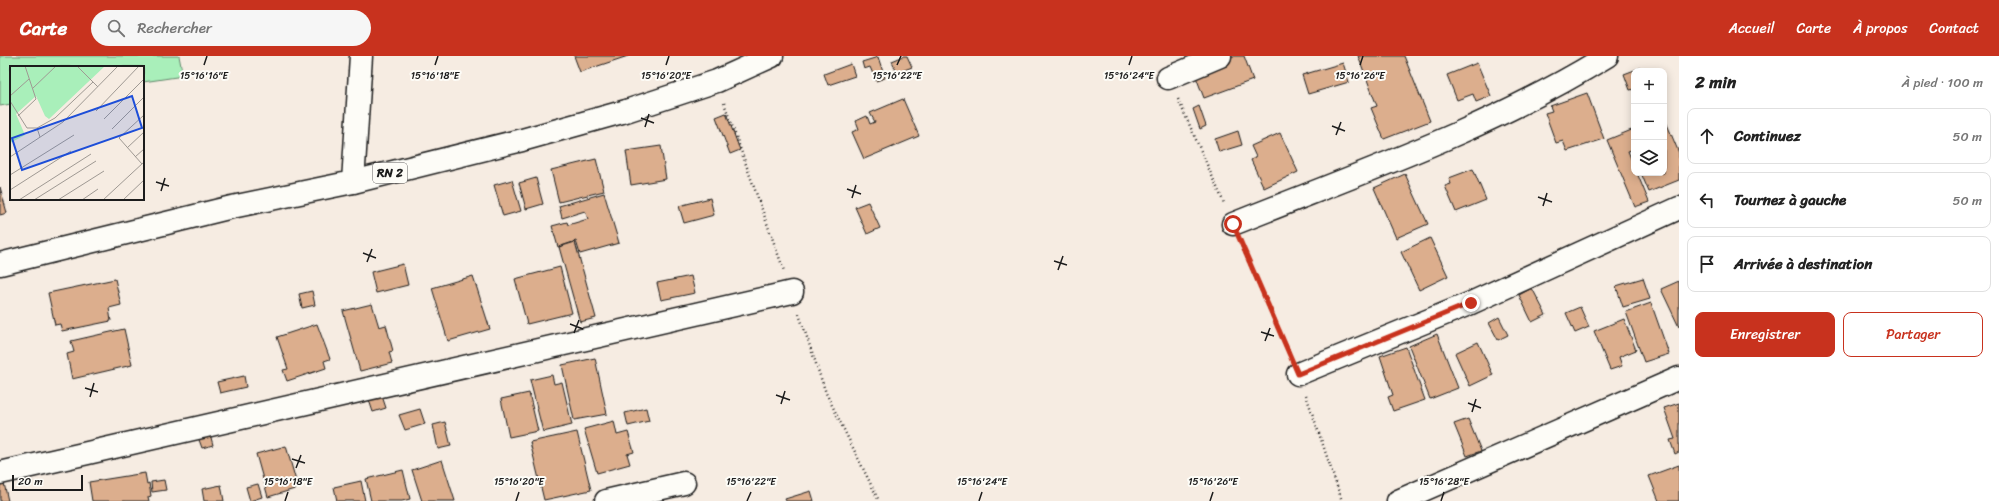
<!DOCTYPE html>
<html lang="fr">
<head>
<meta charset="utf-8">
<style>
	:root { --surface:#fff; --page:#f6f6f6; --text:#222; --muted:#767676; --line:#e0e0e0; --accent:#c8321e }
	body { margin:0; font-family:Sriracha,sans-serif; background:var(--page); color:var(--text) }
	.controls { position:absolute; right:12px; top:12px; display:grid; overflow:hidden; border-radius:8px; box-shadow:0 2px 10px #0003 }
	.controls button { width:36px; height:36px; display:grid; place-items:center; padding:0; border:0; border-bottom:1px solid var(--line); background:var(--surface); color:var(--text); font:20px sans-serif }
	.scale { position:absolute; left:12px; bottom:10px; width:71px; box-sizing:border-box; padding-left:4px; border:2px solid #1c1c1c; border-top:0; font-size:11px; line-height:14px; white-space:nowrap; color:#1c1c1c; -webkit-text-stroke:3px #fdfcf7; paint-order:stroke }
	.stop { position:absolute; width:12px; height:12px; margin:-9px; border:3px solid #c8321e; border-radius:50%; background:#fff }
	.stop.end { background:#c8321e; border-color:#fff; box-shadow:0 1px 4px #0008 }
	.list { margin:0; padding:0; list-style:none }
	h2 { display:flex; justify-content:space-between; align-items:center; height:52px; margin:0; padding:0 16px; font-size:17px }
	h2 small { font-size:13px; font-weight:400; color:var(--muted) }
	.list li { display:grid; grid-template-columns:26px 1fr auto; gap:12px; align-items:center; box-sizing:border-box; height:56px; margin:0 8px 8px; padding:0 8px; border:1px solid var(--line); border-radius:8px }
	.list b { display:block; font-size:15px; white-space:nowrap }
	.list em { font-size:13px; font-style:normal; color:var(--muted) }
	.actions { display:flex; gap:8px; padding:12px 16px }
	.actions a { flex:1; padding:9px 0; border:1px solid var(--accent); border-radius:8px; text-align:center; font-size:14px; color:var(--accent) }
	.actions .main { background:var(--accent); color:#fff }
	.icon { flex:none; width:22px; height:22px; fill:none; stroke:currentColor; stroke-width:2; stroke-linecap:round; stroke-linejoin:round }
	.map { position:relative; flex:none; width:1679px; height:445px; overflow:hidden }
	header { display:flex; align-items:center; gap:24px; box-sizing:border-box; height:56px; padding:0 20px; background:var(--accent); color:#fff }
	header strong { font-size:19px }
	nav { display:flex; gap:22px; margin-inline-start:auto; font-size:14px }
	.search { width:280px; height:36px; background:var(--page); display:flex; align-items:center; gap:10px; box-sizing:border-box; padding:0 14px; border-radius:22px; color:var(--muted); font-size:15px }
	main { display:flex }
	aside { flex:1; background:var(--surface) }
	.map>svg:first-child { display:block }
	.green { fill:#a9efba; stroke:#62866b }
	.building { fill:#dcae8d; stroke:#1c1c1c }
	.lines { fill:none; stroke-linecap:round; stroke-linejoin:round }
	.minor-casing { stroke:#1c1c1c; stroke-width:25 }
	.highway-casing { stroke:#1c1c1c; stroke-width:25 }
	.path { stroke:#1c1c1c; stroke-width:2.5; stroke-dasharray:1 3; stroke-linecap:butt }
	.minor { stroke:#fdfcf7; stroke-width:22 }
	.highway { stroke:#fdfcf7; stroke-width:22 }
	.route { stroke:#c8321e; stroke-width:5 }
	.ticks { fill:none; stroke:#1c1c1c; stroke-width:1.5 }
	.labels { text-anchor:middle; stroke-width:4; stroke-linejoin:round; paint-order:stroke }
	.shield { fill:#fdfcf7; stroke:#605f5e; stroke-width:1 }
	.shield-label { font-size:12px; font-weight:bold; fill:#1c1c1c }
	.inset-road { fill:none; stroke:#9f9993; stroke-width:1 }
	.view { fill:#1d4ed8; fill-opacity:0.15; stroke:#1d4ed8; stroke-width:2 }
	.inset-edge { fill:none; stroke:#1c1c1c; stroke-width:2 }
	.ticks-label { font-size:10px; text-anchor:middle; fill:#1c1c1c; stroke:#fdfcf7; stroke-width:4; stroke-linejoin:round; paint-order:stroke }
</style>
</head>
<body>
<header>
<strong>Carte</strong>
<div class="search"><svg class="icon" aria-label="search" viewBox="0 0 24 24"><circle cx="10" cy="10" r="6"/><path d="M15 15l6 6"/></svg>Rechercher</div>
<nav><a>Accueil</a><a>Carte</a><a>À propos</a><a>Contact</a></nav>
</header>
<main>
<div class="map">
<svg width="1679" height="445" viewBox="0 0 1679 445">
	<rect width="100%" height="100%" fill="#f6ece2"/>
	<filter id="ink" filterUnits="userSpaceOnUse"><feTurbulence type="fractalNoise" baseFrequency=".025" numOctaves="2"/><feDisplacementMap in="SourceGraphic" scale="8" xChannelSelector="R" yChannelSelector="G"/><feConvolveMatrix kernelMatrix="1 2 1 2 8 2 1 2 1" color-interpolation-filters="sRGB"/></filter>
	<g filter="url(#ink)">
		<polygon class="green" points="0,0 179,0 183,20 143,26 143,11 11,11 11,48 0,50"/>
		<g class="building">
			<polygon points="574,0 628,0 580,16"/>
			<polygon points="904,0 907,0 912,11 897,17 892,5"/>
			<polygon points="1231,0 1244,0 1253,24 1204,42 1193,13"/>
			<polygon points="1358,0 1404,0 1430,65 1384,83 1371,52 1377,50"/>
			<polygon points="878,1 885,22 876,25 870,11 864,13 862,6"/>
			<polygon points="1343,7 1349,26 1308,38 1302,19"/>
			<polygon points="1477,7 1491,40 1476,46 1473,38 1457,44 1447,19"/>
			<polygon points="851,8 855,20 828,29 824,18"/>
			<polygon points="1640,12 1641,15 1634,15 1634,33 1630,34 1624,18"/>
			<polygon points="1587,37 1604,83 1567,95 1563,85 1556,87 1545,57 1552,55 1550,50"/>
			<polygon points="903,43 919,80 864,103 852,76 859,73 856,65 867,60 870,68 875,66 870,57"/>
			<polygon points="1199,50 1206,70 1200,73 1193,53"/>
			<polygon points="726,57 740,94 730,98 716,61"/>
			<polygon points="1664,61 1679,97 1679,124 1649,136 1641,117 1664,117"/>
			<polygon points="1634,73 1634,99 1632,94 1628,95 1634,110 1634,117 1637,117 1649,146 1635,151 1607,84"/>
			<polygon points="1238,75 1242,89 1219,96 1215,83"/>
			<polygon points="1280,77 1298,116 1264,132 1251,104 1256,101 1251,90"/>
			<polygon points="661,90 666,123 631,129 626,95"/>
			<polygon points="596,103 604,135 559,146 551,114"/>
			<polygon points="1473,113 1486,144 1456,156 1445,130 1451,128 1449,122"/>
			<polygon points="1405,118 1428,168 1396,182 1374,132"/>
			<polygon points="536,122 543,148 526,153 519,127"/>
			<polygon points="512,124 521,155 503,160 494,129"/>
			<polygon points="0,131 7,157 0,159"/>
			<polygon points="604,137 619,187 580,198 576,185 558,191 552,170 567,166 568,169 588,163 585,155 562,162 559,150"/>
			<polygon points="710,142 714,159 684,167 679,150"/>
			<polygon points="868,146 880,172 867,178 855,151"/>
			<polygon points="1430,182 1448,220 1419,234 1401,196"/>
			<polygon points="575,186 596,262 580,266 559,191"/>
			<polygon points="403,208 408,229 376,237 371,216"/>
			<polygon points="560,211 572,257 527,268 515,223"/>
			<polygon points="473,220 490,273 448,285 432,232"/>
			<polygon points="691,220 695,237 661,244 657,227"/>
			<polygon points="1643,222 1650,243 1623,251 1616,230"/>
			<polygon points="115,223 121,249 109,252 111,265 62,275 60,268 55,269 48,237"/>
			<polygon points="1679,225 1679,271 1661,233"/>
			<polygon points="1532,232 1546,259 1532,266 1519,239"/>
			<polygon points="312,235 315,249 302,252 299,238"/>
			<polygon points="1651,247 1669,298 1644,306 1626,256"/>
			<polygon points="372,248 379,271 386,269 393,295 389,296 392,307 360,315 343,255"/>
			<polygon points="1580,251 1589,271 1575,277 1566,257"/>
			<polygon points="1499,261 1508,279 1498,284 1489,267"/>
			<polygon points="1624,263 1636,294 1619,301 1622,310 1610,314 1594,275"/>
			<polygon points="317,268 330,303 324,305 326,312 287,325 283,314 288,313 277,281"/>
			<polygon points="124,273 132,309 72,323 67,298 74,296 71,285"/>
			<polygon points="1437,278 1458,332 1430,343 1409,290"/>
			<polygon points="1478,286 1493,319 1470,330 1455,297"/>
			<polygon points="1406,291 1425,344 1393,355 1388,341 1393,339 1380,300"/>
			<polygon points="595,302 607,358 574,364 562,309"/>
			<polygon points="552,319 554,328 562,326 572,369 543,376 530,324"/>
			<polygon points="244,320 246,331 220,337 217,326"/>
			<polygon points="529,337 538,375 509,381 501,343"/>
			<polygon points="382,340 386,352 373,356 369,344"/>
			<polygon points="1679,347 1679,396 1675,398 1670,384 1675,383 1664,352"/>
			<polygon points="646,352 649,365 628,370 625,357"/>
			<polygon points="420,353 425,368 405,374 399,359"/>
			<polygon points="1468,363 1481,395 1467,400 1454,368"/>
			<polygon points="614,365 617,379 628,376 634,396 627,398 630,408 597,417 584,373"/>
			<polygon points="445,366 451,390 438,393 433,369"/>
			<polygon points="577,376 591,434 544,444 530,386"/>
			<polygon points="210,378 213,389 202,392 198,381"/>
			<polygon points="286,390 298,432 268,441 256,398"/>
			<polygon points="442,404 455,445 422,445 412,414"/>
			<polygon points="1679,409 1679,445 1659,445 1649,420"/>
			<polygon points="403,414 410,443 402,445 371,445 366,423"/>
			<polygon points="145,417 147,428 149,427 151,440 148,441 149,445 92,445 89,426"/>
			<polygon points="164,424 166,434 152,436 151,426"/>
			<polygon points="361,425 365,445 337,445 334,431"/>
			<polygon points="4,427 8,445 0,445 0,428"/>
			<polygon points="258,428 262,441 250,445 246,431"/>
			<polygon points="221,429 224,445 204,445 202,433"/>
			<polygon points="811,435 814,445 786,445 785,443"/>
		</g>
		<g class="lines">
			<g class="minor-casing">
				<g id="minor">
					<polyline points="1168,22 1220,0"/>
					<polyline points="353,126 361,0"/>
					<path d="M1233,168C1360,117 1491,72 1607,0"/>
					<polyline points="1298,318 1471,247 1679,152"/>
					<polyline points="0,417 792,236"/>
					<polyline points="606,445 684,427"/>
					<polyline points="1398,445 1679,322"/>
				</g>
			</g>
			<g class="highway-casing">
				<polyline id="highway" points="0,208 232,151 353,126 522,84 626,55 717,25 772,0"/>
			</g>
			<g class="path">
				<polyline points="1178,43 1224,147"/>
				<polyline points="724,47 784,215"/>
				<polyline points="1242,190 1289,297"/>
				<polyline points="799,258 826,337 879,445"/>
				<polyline points="1306,339 1342,445"/>
			</g>
			<use href="#minor" class="minor"/>
			<use href="#highway" class="highway"/>
		</g>
	</g>
	<g class="lines" filter="url(#ink)">
		<polyline class="route" points="1233,168 1298,318 1471,247"/>
	</g>
	<path class="ticks" d="M204,9L207,0M435,9L438,0M666,9L669,0M897,9L901,0M1129,9L1132,0M1360,9L1363,0M641,62L654,67M1332,70L1345,75M645,71L649,58M1336,79L1341,66M156,126L169,130M847,133L861,138M161,135L165,122M1538,141L1552,146M852,142L856,129M1543,150L1547,137M363,197L376,202M1054,205L1067,209M367,206L372,193M1058,214L1063,200M570,268L583,273M1261,276L1274,280M574,277L579,264M1265,285L1270,272M85,332L98,336M776,339L790,344M90,341L94,327M1468,347L1481,352M781,348L785,335M1472,356L1476,343M292,403L305,407M296,412L301,399M285,445L288,436M516,445L519,436M747,445L751,436M979,445L982,436M1210,445L1213,436M1441,445L1444,436"/>
	<g class="labels">
		<rect class="shield" x="373" y="107" width="34" height="20" rx="3"/>
		<g class="shield-label">
			<text x="390" y="121">RN 2</text>
		</g>
	</g>
	<g transform="translate(10 10)">
		<rect width="134" height="134" fill="#f6ece2"/>
		<path d="M0,0H95L39,53L35,50L26,30L6,48L15,69L0,77Z" fill="#a9efba"/>
		<path class="inset-road" d="M67,0L88,21M23,22L46,0M0,30L19,13M0,35L17,62H27L30,71M86,45L129,0M8,50L26,33L15,0M94,53L134,13M27,62L45,52L83,16M102,63L134,31M117,82L134,66M0,91L53,56L108,0M125,91L134,83M132,98L109,72L134,49M0,109L64,69M0,124L61,85M9,134L81,88M24,134L86,95M48,134L94,105M72,134L88,123M93,134L134,96M113,134L134,114"/>
		<path class="view" d="M122,30L132,62L12,104L2,72Z"/>
		<rect width="134" height="134" class="inset-edge"/>
	</g>
	<g class="ticks-label">
		<text x="204" y="23">15°16'16"E</text>
		<text x="435" y="23">15°16'18"E</text>
		<text x="666" y="23">15°16'20"E</text>
		<text x="897" y="23">15°16'22"E</text>
		<text x="1129" y="23">15°16'24"E</text>
		<text x="1360" y="23">15°16'26"E</text>
		<text x="288" y="429">15°16'18"E</text>
		<text x="519" y="429">15°16'20"E</text>
		<text x="751" y="429">15°16'22"E</text>
		<text x="982" y="429">15°16'24"E</text>
		<text x="1213" y="429">15°16'26"E</text>
		<text x="1444" y="429">15°16'28"E</text>
	</g>
</svg>
<div class="controls">
<button>+</button>
<button>−</button>
<button><svg class="icon" aria-label="layers" viewBox="0 0 24 24"><path d="M12 4l9 5-9 5-9-5zM3 14l9 5 9-5"/></svg></button>
</div>
<div class="scale">20 m</div>
<div class="stop" style="left:1233px;top:168px"></div>
<div class="stop end" style="left:1471px;top:247px"></div>
</div>
<aside>
<h2>2 min<small>À pied · 100 m</small></h2>
<ul class="list">
<li><svg class="icon" aria-label="ahead" viewBox="0 0 24 24"><path d="M12 20V5M6 11l6-6 6 6"/></svg><div><b>Continuez</b></div><em>50 m</em></li>
<li><svg class="icon" aria-label="left" viewBox="0 0 24 24"><path d="M17 20v-9H6M10 6l-5 5 5 5"/></svg><div><b>Tournez à gauche</b></div><em>50 m</em></li>
<li><svg class="icon" aria-label="arrive" viewBox="0 0 24 24"><path d="M6 21V4h12l-3 4 3 4H6"/></svg><div><b>Arrivée à destination</b></div></li>
</ul>
<div class="actions"><a class="main">Enregistrer</a><a>Partager</a></div>
</aside>
</main>
</body>
</html>
